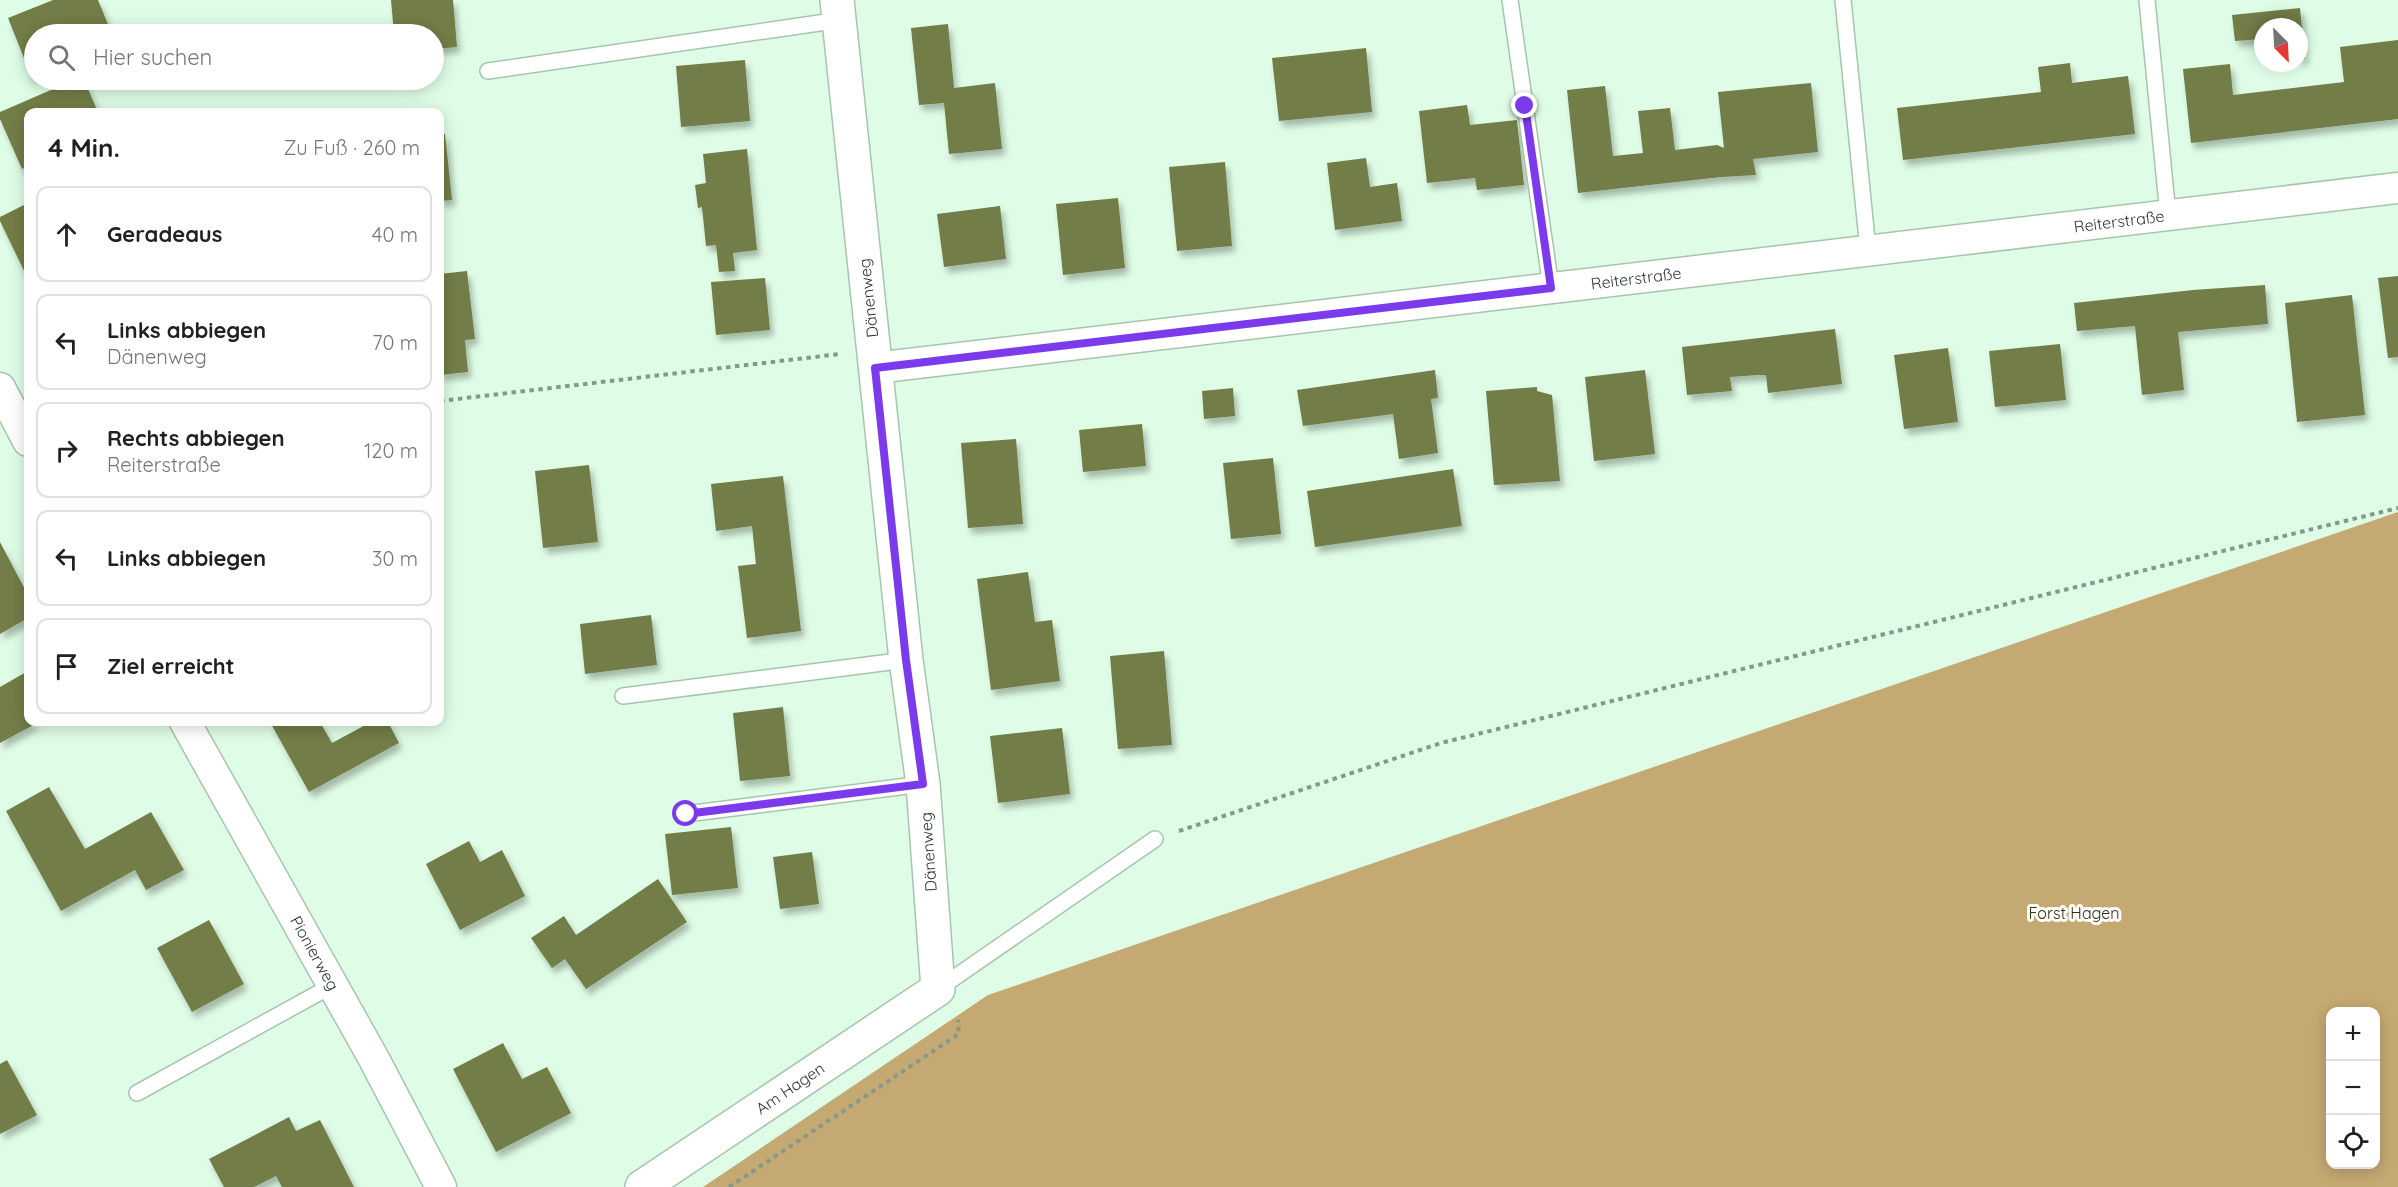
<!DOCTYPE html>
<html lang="de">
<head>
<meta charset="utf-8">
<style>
	:root { --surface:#fff; --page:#f2f2f2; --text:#202124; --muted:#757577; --line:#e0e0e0 }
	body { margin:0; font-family:Quicksand,sans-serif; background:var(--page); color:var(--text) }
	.controls { position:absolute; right:18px; bottom:18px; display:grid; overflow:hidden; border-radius:12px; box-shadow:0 3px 15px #0003 }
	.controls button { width:54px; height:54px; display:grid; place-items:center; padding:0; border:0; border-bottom:2px solid var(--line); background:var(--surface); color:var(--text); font:30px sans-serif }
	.compass { position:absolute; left:2254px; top:18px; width:54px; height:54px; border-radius:50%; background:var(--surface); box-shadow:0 3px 15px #0003; rotate:156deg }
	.stop { position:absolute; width:18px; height:18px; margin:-14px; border:4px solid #7c3aed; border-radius:50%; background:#fff }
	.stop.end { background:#7c3aed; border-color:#fff; box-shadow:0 2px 6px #0008 }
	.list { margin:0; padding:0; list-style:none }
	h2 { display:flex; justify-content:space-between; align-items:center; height:78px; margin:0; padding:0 24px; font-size:26px }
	h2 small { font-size:20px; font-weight:400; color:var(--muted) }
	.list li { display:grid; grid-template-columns:39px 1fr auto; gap:18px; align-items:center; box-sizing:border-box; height:96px; margin:0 12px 12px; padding:0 12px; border:2px solid var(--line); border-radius:12px }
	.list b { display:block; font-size:22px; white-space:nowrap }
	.list p { margin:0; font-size:20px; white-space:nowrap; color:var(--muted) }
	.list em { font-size:20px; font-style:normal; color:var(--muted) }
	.icon { flex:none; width:33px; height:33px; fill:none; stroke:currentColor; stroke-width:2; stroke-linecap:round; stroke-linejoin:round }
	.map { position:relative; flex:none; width:2398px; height:1187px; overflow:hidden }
	.search { position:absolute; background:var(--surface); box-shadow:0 3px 15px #0003; left:24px; top:24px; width:420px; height:66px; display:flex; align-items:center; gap:15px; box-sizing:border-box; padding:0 21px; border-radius:33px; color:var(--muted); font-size:22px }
	.panel { position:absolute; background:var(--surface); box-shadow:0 3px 15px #0003; left:24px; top:108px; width:420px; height:618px; border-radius:12px }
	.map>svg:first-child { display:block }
	.forest { fill:#c5a973; fill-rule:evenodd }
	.building { fill:#727d46; filter:url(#shadow) }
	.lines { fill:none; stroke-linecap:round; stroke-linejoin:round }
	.service-casing { stroke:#a7c4ad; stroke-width:18 }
	.minor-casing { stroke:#a7c4ad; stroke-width:33 }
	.tertiary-casing { stroke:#a7c4ad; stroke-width:36 }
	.path { stroke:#849989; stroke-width:4; stroke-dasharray:4.5 4.5; stroke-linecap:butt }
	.service { stroke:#fff; stroke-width:15 }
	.minor { stroke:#fff; stroke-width:30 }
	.tertiary { stroke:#fff; stroke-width:33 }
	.route { stroke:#7c3aed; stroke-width:8 }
	.labels { text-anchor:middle; stroke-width:6; stroke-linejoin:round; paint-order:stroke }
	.street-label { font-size:16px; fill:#2b372e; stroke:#fff }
	.park-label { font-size:16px; fill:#372b11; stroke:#fff }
</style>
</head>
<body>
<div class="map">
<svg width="2398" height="1187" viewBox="0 0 2398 1187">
	<defs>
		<filter id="shadow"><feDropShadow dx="3.5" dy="6" stdDeviation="3" flood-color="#0004"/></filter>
	</defs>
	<rect width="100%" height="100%" fill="#dffde6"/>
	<path class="forest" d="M2398,512V1187H703L988,995ZM2330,1012H2376V1164H2330Z"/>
	<g class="building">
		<polygon points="53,0 98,0 112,34 34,34 34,77 32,78 8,18"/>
		<polygon points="391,0 453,0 457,47 434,49 434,34 394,34"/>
		<polygon points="2300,8 2305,59 2299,60 2299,27 2263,27 2263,39 2235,41 2232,15"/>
		<polygon points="948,24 954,88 995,83 1002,149 949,154 944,103 919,105 911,28"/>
		<polygon points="2398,40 2398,119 2191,143 2183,69 2230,64 2233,95 2344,82 2340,47"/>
		<polygon points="1366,48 1372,112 1279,121 1272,58"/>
		<polygon points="745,60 750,121 681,127 676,66"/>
		<polygon points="2070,63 2072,83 2128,76 2135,134 1903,160 1897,108 2041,92 2038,67"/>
		<polygon points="74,80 84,80 98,112 28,112 28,166 22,169 0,119 0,112"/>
		<polygon points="1811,83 1818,152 1753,159 1756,175 1721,177 1578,193 1567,90 1605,86 1613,156 1643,153 1638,111 1670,108 1675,150 1717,145 1724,148 1718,92"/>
		<polygon points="1467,105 1470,125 1517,120 1524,185 1477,190 1475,178 1427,183 1419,111"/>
		<polygon points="445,134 452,200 440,201 440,135"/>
		<polygon points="747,149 757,250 733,253 735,271 719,272 716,245 706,246 702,207 698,208 695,185 706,183 703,154"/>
		<polygon points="1366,158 1370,187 1397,183 1402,221 1335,230 1327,163"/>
		<polygon points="1225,162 1232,246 1177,251 1169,167"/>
		<polygon points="1118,198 1125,268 1063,275 1056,204"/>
		<polygon points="28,203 28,279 0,221 0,217"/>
		<polygon points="1000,206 1006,259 944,267 937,214"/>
		<polygon points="467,271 475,339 465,340 468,372 440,375 440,274"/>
		<polygon points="2398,276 2398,357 2388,358 2378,278"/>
		<polygon points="765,278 770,330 716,335 711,282"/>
		<polygon points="2265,285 2268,324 2178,332 2184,390 2142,395 2135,326 2077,331 2074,303 2193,290"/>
		<polygon points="2352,295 2365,415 2297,422 2285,303"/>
		<polygon points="1835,329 1842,384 1768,393 1766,375 1758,375 1730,377 1732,391 1687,395 1682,347"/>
		<polygon points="2060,344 2066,400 1995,407 1989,351"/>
		<polygon points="1948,348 1958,422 1904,429 1894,355"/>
		<polygon points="1435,370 1438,398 1431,399 1438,453 1399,459 1393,414 1303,426 1297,390"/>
		<polygon points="1645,370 1655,454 1594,461 1585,377"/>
		<polygon points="1537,387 1537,391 1552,395 1560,481 1494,485 1486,391"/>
		<polygon points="1233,388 1235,416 1204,419 1202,391"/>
		<polygon points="1142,424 1146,466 1083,472 1079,430"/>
		<polygon points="1016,439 1023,524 968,528 961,443"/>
		<polygon points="1273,458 1281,534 1231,539 1223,463"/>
		<polygon points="589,465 598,542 543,548 535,471"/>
		<polygon points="1453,469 1462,526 1315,547 1307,491"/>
		<polygon points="783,476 801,631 747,638 738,566 756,564 752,526 716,531 711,484"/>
		<polygon points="0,542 28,595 28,618 0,634"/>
		<polygon points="1028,572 1035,622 1052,620 1060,681 991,690 977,579"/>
		<polygon points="651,615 657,665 585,674 580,624"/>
		<polygon points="1164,651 1172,745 1118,749 1110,656"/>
		<polygon points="28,671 28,722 39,722 0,743 0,687"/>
		<polygon points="783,707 790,776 740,781 733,713"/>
		<polygon points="270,722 320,722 332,743 371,722 388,722 399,743 309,792"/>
		<polygon points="1062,728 1070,794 998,803 990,736"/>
		<polygon points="49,787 85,849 151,812 184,870 146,890 135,870 61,911 6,811"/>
		<polygon points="731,827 738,888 672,895 665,834"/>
		<polygon points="469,841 480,862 502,850 525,896 460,930 426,864"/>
		<polygon points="812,852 819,904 780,909 773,857"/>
		<polygon points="658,879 687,922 586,989 565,959 552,968 531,938 564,916 576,935"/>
		<polygon points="209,920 244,984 192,1012 157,948"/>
		<polygon points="503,1043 522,1079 547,1067 571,1113 496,1152 453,1069"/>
		<polygon points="7,1060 37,1115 0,1134 0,1064"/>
		<polygon points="289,1117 296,1131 320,1120 354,1187 282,1187 276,1176 254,1187 224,1187 209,1159"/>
	</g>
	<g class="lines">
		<g class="service-casing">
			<g id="service">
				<polyline points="1510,0 1551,288"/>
				<polyline points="1843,0 1868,250"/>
				<polyline points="2147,0 2168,215"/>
				<polyline points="488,71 840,20"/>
				<polyline points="623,696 906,660"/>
				<polyline points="686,814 923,784"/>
				<polyline points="938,989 1155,839"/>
				<polyline points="137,1093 333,985"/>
			</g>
		</g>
		<g class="minor-casing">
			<g id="minor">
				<polyline points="875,368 2398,188"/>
				<polyline points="0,388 28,441"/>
				<polyline points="185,722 374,1059 441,1187"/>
			</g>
		</g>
		<g class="tertiary-casing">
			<polyline id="tertiary" points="642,1187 938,989 923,784 906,660 837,0"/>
		</g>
		<g class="path">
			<polyline points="440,401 840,354"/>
			<polyline points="1179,831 1441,743 2398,508"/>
			<polyline points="729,1187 959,1034 958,1020"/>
		</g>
		<use href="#service" class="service"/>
		<use href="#minor" class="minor"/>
		<use href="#tertiary" class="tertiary"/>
	</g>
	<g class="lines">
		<polyline class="route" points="686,814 923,784 906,660 875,368 1551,288 1525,106"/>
	</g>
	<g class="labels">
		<g class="street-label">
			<text transform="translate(2119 221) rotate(-7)" y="6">Reiterstraße</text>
			<text transform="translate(1636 278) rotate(-7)" y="6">Reiterstraße</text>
			<text transform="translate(868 298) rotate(-96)" y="6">Dänenweg</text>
			<text transform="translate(928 852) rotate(-94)" y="6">Dänenweg</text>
			<text transform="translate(315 953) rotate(61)" y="6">Pionierweg</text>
			<text transform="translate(790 1088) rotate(-34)" y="6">Am Hagen</text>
		</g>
		<g class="park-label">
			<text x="2074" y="919">Forst Hagen</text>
		</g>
	</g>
</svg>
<div class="controls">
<button>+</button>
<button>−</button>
<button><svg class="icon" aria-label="locate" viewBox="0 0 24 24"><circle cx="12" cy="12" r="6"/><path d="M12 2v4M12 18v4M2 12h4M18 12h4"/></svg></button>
</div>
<svg class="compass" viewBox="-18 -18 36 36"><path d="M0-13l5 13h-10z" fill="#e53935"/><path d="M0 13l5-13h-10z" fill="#757577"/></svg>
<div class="stop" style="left:686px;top:814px"></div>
<div class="stop end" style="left:1525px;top:106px"></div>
<div class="search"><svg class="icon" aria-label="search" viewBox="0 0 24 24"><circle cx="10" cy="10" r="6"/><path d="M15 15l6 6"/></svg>Hier suchen</div>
<section class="panel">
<h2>4 Min.<small>Zu Fuß · 260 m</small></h2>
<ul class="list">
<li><svg class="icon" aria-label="ahead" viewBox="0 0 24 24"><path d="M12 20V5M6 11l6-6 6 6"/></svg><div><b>Geradeaus</b></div><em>40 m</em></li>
<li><svg class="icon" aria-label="left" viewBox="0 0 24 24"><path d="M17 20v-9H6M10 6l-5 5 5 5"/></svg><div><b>Links abbiegen</b><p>Dänenweg</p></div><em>70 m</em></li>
<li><svg class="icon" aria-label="right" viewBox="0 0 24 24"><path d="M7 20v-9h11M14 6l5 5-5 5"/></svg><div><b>Rechts abbiegen</b><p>Reiterstraße</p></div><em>120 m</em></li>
<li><svg class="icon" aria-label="left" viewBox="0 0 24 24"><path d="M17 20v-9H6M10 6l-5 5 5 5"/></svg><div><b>Links abbiegen</b></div><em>30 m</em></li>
<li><svg class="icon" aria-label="arrive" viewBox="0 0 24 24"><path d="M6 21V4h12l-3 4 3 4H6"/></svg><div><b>Ziel erreicht</b></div></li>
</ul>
</section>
</div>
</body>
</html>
